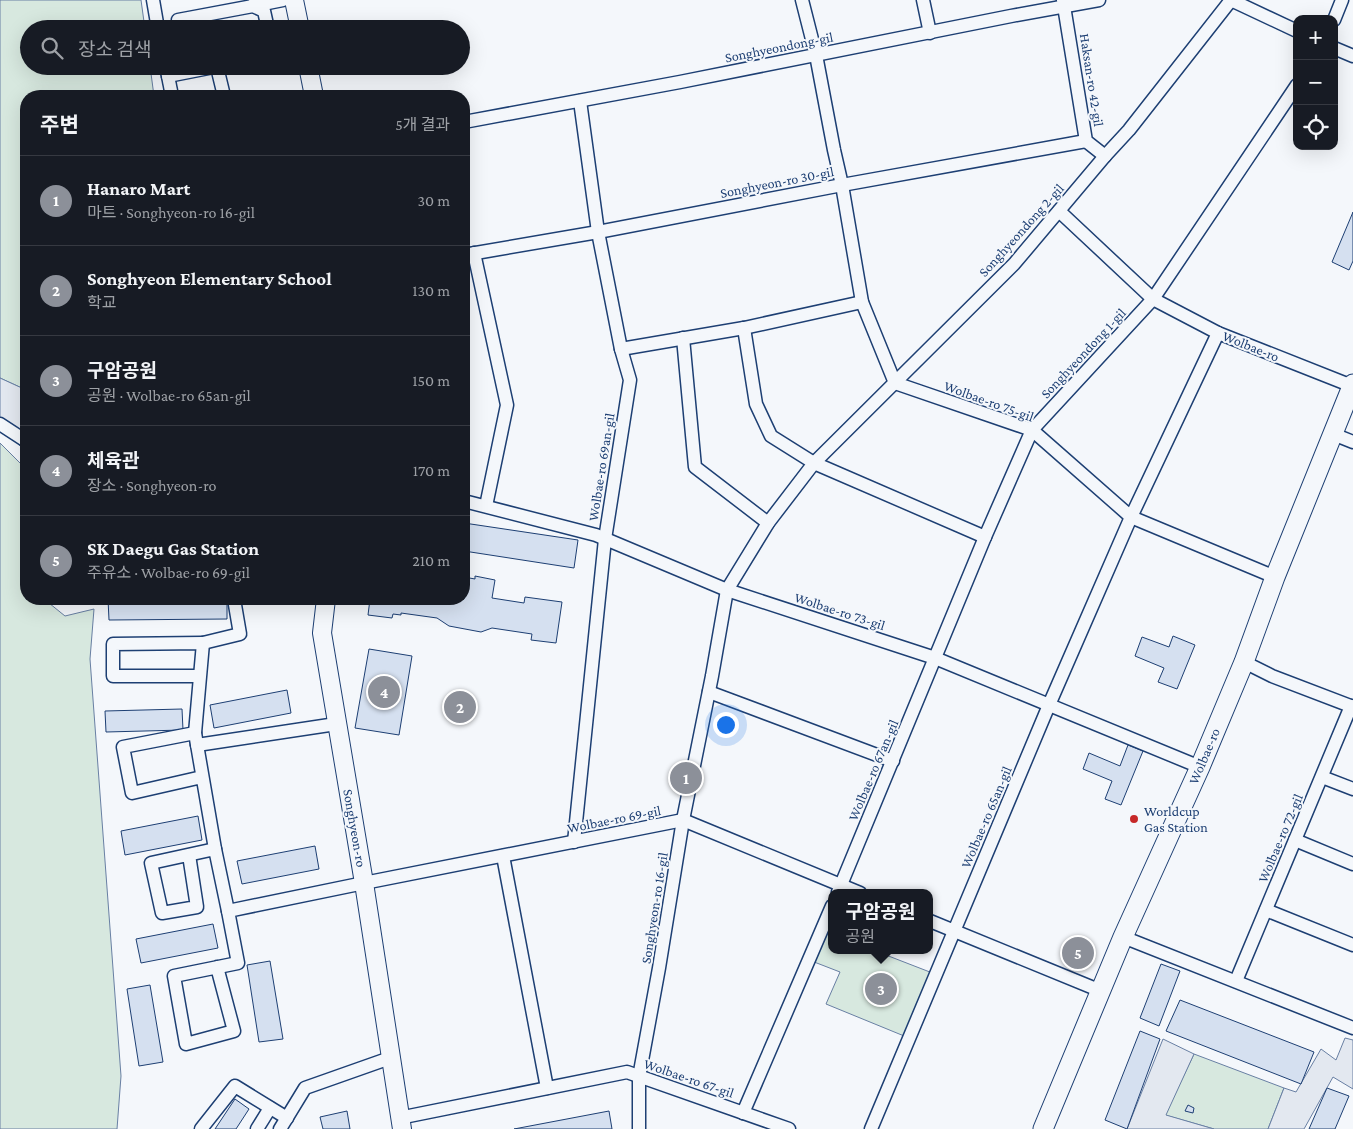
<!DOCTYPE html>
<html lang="ko">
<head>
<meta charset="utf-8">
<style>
	:root { --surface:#171b24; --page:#242831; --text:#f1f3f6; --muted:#9ea1a6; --line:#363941; --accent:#8c9099 }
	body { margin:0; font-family:"Crimson Pro","Noto Sans KR",serif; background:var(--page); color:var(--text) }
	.controls { position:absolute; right:15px; top:15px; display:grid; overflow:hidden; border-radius:10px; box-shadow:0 5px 20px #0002 }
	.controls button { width:45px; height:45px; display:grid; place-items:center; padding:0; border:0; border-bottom:1px solid var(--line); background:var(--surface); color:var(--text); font:25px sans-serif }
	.you { position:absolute; left:725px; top:724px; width:18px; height:18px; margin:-12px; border:4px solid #fff; border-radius:50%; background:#1a73e8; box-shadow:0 0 0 8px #1a73e833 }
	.badge { display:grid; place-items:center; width:32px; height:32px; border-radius:50%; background:var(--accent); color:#fff; font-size:16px; font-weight:700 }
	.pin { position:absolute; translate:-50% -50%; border:2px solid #fff; box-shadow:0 1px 5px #0006 }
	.popup { position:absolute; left:828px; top:889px; width:105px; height:65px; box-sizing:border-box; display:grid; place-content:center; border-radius:10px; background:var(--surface); filter:drop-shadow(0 1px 4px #0005); font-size:16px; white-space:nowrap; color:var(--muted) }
	.popup b { font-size:19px; color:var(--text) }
	.popup::after { content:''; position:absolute; left:50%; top:100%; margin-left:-10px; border:10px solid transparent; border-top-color:var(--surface) }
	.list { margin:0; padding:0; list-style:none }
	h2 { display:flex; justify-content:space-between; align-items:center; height:65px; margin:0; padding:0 20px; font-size:21px }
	h2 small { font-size:16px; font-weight:400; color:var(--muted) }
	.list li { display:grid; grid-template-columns:32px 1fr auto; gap:15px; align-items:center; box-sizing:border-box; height:90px; padding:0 20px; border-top:1px solid var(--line) }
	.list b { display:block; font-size:19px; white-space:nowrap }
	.list p { margin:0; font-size:16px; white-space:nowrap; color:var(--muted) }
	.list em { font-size:16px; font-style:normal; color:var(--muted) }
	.icon { flex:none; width:28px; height:28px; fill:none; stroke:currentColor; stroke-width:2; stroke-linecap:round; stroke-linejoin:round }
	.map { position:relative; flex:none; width:1353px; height:1129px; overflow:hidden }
	.search { position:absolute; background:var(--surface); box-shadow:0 5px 20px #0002; left:20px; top:20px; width:450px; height:55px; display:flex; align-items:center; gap:12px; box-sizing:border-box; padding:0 18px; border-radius:28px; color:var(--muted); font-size:19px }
	.panel { position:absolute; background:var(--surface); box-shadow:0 5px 20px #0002; left:20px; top:90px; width:450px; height:515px; border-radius:20px }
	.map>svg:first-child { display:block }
	.green { fill:#d7e8df; stroke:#687fa3 }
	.parking { fill:#e3e8f0; stroke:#687fa3 }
	.building { fill:#d5e0f0; stroke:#1d3f73 }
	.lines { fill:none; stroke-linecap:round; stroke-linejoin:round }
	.minor-casing { stroke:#1d3f73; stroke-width:15 }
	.secondary-casing { stroke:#1d3f73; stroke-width:20 }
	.primary-casing { stroke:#1d3f73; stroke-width:21 }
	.minor { stroke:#f4f7fb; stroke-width:12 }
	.secondary { stroke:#f4f7fb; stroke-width:18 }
	.primary { stroke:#f4f7fb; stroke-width:19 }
	.poi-dot { fill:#c62828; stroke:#f4f7fb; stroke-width:2 }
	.labels { text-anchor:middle; stroke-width:4; stroke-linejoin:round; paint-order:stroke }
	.street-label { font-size:14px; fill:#1d3f73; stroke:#f4f7fb }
	.poi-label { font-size:14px; fill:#1d3f73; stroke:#f4f7fb; text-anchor:start }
</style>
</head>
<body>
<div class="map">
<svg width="1353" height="1129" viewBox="0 0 1353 1129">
	<rect width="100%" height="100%" fill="#f4f7fb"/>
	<g class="green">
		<polygon points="0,0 141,0 145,29 29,29 29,66 150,66 154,96 26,96 26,391 24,389 0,378"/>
		<polygon points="0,443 26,469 26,560 23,562 26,566 26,599 44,599 65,616 94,609 90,659 121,1076 117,1129 0,1129"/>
		<polygon points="822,930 832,934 832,950 873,950 935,974 909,1038 826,1004 840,972 809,960"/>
		<polygon points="1194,1054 1284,1088 1268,1129 1214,1129 1165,1115"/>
	</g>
	<g class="parking">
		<polygon points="0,378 24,389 26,391 26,451 6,433 0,431"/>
		<polygon points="1345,1038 1353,1040 1353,1089 1333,1077 1304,1129 1268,1129 1284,1088 1296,1092 1321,1049 1336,1060"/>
		<polygon points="1163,1039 1194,1054 1166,1115 1214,1129 1127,1129"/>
	</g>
	<g class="building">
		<polygon points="1353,212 1353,261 1349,270 1332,262"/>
		<polygon points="464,523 578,540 574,568 464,551"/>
		<polygon points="475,576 495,580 492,598 524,603 525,597 562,602 556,643 531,640 532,634 492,628 481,632 449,626 437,618 401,613 401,615 393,614 392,618 368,615 370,599 464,599 464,577 475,579"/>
		<polygon points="108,599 227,599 227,619 109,620"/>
		<polygon points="1173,636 1195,645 1177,689 1158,682 1164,668 1135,656 1142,637 1169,647"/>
		<polygon points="369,649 412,656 399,735 355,728"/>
		<polygon points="287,690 291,713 214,728 210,705"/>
		<polygon points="182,709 183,730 106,732 105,711"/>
		<polygon points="1128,745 1143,751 1121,805 1105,799 1112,781 1083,769 1089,753 1120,766"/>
		<polygon points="198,816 202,840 125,855 121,831"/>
		<polygon points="315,846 319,869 242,884 237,861"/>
		<polygon points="213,924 218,948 141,963 136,939"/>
		<polygon points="270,961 283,1039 259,1042 247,965"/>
		<polygon points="1161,964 1180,971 1159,1026 1140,1018"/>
		<polygon points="150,985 163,1062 139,1066 127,989"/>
		<polygon points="1180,1000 1314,1052 1301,1084 1166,1031"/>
		<polygon points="1140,1031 1160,1039 1127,1129 1105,1120"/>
		<polygon points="1327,1088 1349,1096 1335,1129 1309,1129"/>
		<polygon points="235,1099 249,1109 236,1129 215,1129"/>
		<polygon points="1188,1105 1194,1108 1193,1113 1185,1111"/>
		<polygon points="347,1111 350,1129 323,1129 320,1117"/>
		<polygon points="609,1111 612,1129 514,1129"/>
	</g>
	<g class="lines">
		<g class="minor-casing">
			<g id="minor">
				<polyline points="153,0 158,29"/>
				<polyline points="802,0 816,55 834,150 842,185 862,302 895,383 1032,430 1131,517 1275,577"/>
				<polyline points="923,0 930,33"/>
				<polyline points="1063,0 1086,141 1105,156"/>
				<polyline points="253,5 253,6 283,0"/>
				<polyline points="178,20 253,6 264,11 268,29"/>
				<polyline points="1334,20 1342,0"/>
				<polyline points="1334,48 1353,56"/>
				<polyline points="166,66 172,96"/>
				<polyline points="217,67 224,96"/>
				<polyline points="168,76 219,66"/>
				<polyline points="464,122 680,82 1011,16 1099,0"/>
				<polyline points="1059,211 1153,299 1218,333 1352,386"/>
				<polyline points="474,253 507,405 486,506"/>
				<polyline points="464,255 598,232 842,185 1086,141"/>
				<polyline points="744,328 756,404 771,436 814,463 985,537"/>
				<polyline points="683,338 695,467 768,523"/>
				<polyline points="621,349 744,328 862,302"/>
				<polyline points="0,424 26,441"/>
				<polyline points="1333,434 1353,442"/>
				<polyline points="464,501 596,535 727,590 935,658 1200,767"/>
				<polyline points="203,643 240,634 234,599"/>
				<polyline points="1244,662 1272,676 1353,707"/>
				<polyline points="709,692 893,761"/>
				<polyline points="195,733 203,643 113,644 113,676 200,676"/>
				<polyline points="197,745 336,724"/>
				<polyline points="202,777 132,793 123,747 195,733 215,849"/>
				<polyline points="1322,777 1353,789"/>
				<polyline points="1295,840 1353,864"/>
				<polyline points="574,842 605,539 630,380 621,349 598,232 580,101"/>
				<polyline points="189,855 197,907 162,913 151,863 215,849 228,911"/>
				<polyline points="503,856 547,1088"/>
				<polyline points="838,892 985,537 1032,430 1153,299 1297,85"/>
				<polyline points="1266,910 1353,945"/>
				<polyline points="930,921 1101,991"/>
				<polyline points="1123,937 1353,1028"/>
				<polyline points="217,967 234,1031 186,1044 174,976 238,963 228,911 364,883 683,820 860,893"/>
				<polyline points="1236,981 1351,706"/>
				<polyline points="743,1113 832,906"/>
				<polyline points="399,1118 627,1072 789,1129"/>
				<polyline points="201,1129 235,1086 287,1118"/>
				<polyline points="257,1129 270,1108"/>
				<polyline points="280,1129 305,1088 390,1058"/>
				<polyline points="639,1129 639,1077 659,968 683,820 712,676 727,590 768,523 814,463 1014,264 1105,156 1129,130 1231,0 1297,31"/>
				<polyline points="871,1129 1049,705 1131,517 1218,333"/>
			</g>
		</g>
		<g class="secondary-casing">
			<g id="secondary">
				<polyline points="294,0 300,29"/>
				<polyline points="308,66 314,96"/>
				<polyline points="326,599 322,633 364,883 402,1129"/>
			</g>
		</g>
		<g class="primary-casing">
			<polyline id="primary" points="1043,1129 1123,937 1200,767 1244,662 1275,577 1353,384"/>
		</g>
		<use href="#minor" class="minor"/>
		<use href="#secondary" class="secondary"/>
		<use href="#primary" class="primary"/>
	</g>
	<circle class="poi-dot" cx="1134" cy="819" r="5"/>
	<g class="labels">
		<g class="street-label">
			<text transform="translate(779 47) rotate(-11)" y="5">Songhyeondong-gil</text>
			<text transform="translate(1092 80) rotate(81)" y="5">Haksan-ro 42-gil</text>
			<text transform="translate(777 182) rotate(-11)" y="5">Songhyeon-ro 30-gil</text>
			<text transform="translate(1021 230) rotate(-48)" y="5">Songhyeondong 2-gil</text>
			<text transform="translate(1251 346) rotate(22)" y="5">Wolbae-ro</text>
			<text transform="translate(1083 353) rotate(-47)" y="5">Songhyeondong 1-gil</text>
			<text transform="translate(989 401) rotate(20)" y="5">Wolbae-ro 75-gil</text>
			<text transform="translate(601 467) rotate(-81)" y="5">Wolbae-ro 69an-gil</text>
			<text transform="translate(840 611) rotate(18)" y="5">Wolbae-ro 73-gil</text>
			<text transform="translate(1204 756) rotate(-67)" y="5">Wolbae-ro</text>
			<text transform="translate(873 770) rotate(-67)" y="5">Wolbae-ro 67an-gil</text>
			<text transform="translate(986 817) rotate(-67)" y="5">Wolbae-ro 65an-gil</text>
			<text transform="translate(614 819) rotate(-11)" y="5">Wolbae-ro 69-gil</text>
			<text transform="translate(355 828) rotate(80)" y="5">Songhyeon-ro</text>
			<text transform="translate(1280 838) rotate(-67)" y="5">Wolbae-ro 72-gil</text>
			<text transform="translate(654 908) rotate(-81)" y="5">Songhyeon-ro 16-gil</text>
			<text transform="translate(689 1078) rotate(19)" y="5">Wolbae-ro 67-gil</text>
		</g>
		<g class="poi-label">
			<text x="1144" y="816">Worldcup<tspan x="1144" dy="16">Gas Station</tspan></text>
		</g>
	</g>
</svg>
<div class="controls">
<button>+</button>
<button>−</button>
<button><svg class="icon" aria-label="locate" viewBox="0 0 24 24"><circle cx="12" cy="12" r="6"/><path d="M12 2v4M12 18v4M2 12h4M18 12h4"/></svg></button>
</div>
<div class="you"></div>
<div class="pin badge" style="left:686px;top:778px">1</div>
<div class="pin badge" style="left:460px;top:707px">2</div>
<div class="pin badge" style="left:881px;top:989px">3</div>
<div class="popup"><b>구암공원</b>공원</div>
<div class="pin badge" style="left:384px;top:692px">4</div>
<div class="pin badge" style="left:1078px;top:953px">5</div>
<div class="search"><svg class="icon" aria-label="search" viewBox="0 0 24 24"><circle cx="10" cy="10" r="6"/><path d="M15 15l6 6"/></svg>장소 검색</div>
<section class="panel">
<h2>주변<small>5개 결과</small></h2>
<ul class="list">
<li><span class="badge">1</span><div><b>Hanaro Mart</b><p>마트 · Songhyeon-ro 16-gil</p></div><em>30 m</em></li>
<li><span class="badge">2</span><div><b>Songhyeon Elementary School</b><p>학교</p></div><em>130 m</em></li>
<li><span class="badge">3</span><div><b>구암공원</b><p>공원 · Wolbae-ro 65an-gil</p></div><em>150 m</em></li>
<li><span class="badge">4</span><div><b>체육관</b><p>장소 · Songhyeon-ro</p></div><em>170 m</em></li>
<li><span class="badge">5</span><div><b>SK Daegu Gas Station</b><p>주유소 · Wolbae-ro 69-gil</p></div><em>210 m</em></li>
</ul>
</section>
</div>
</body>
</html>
